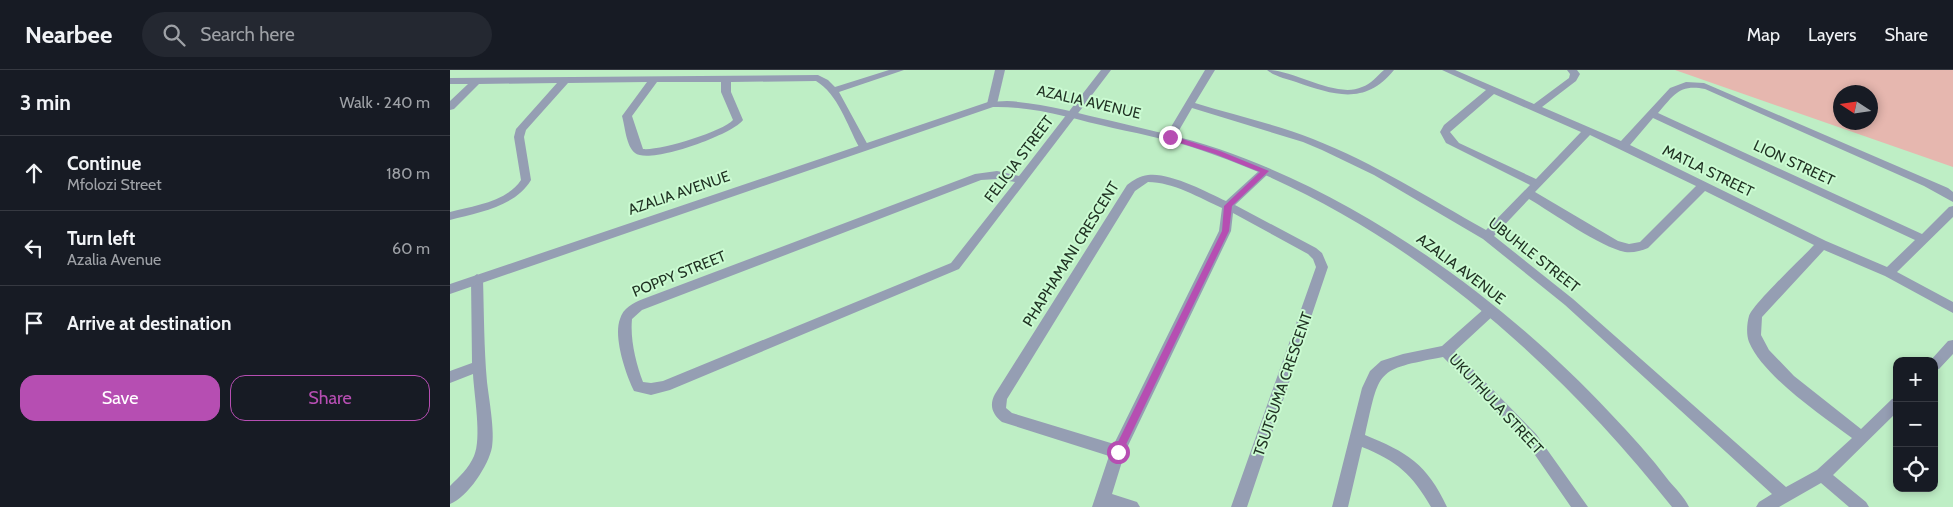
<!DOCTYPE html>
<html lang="en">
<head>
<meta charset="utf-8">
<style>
	:root { --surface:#171b24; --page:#242831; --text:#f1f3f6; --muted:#9ea1a6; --line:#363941; --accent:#b64eb2 }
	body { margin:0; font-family:Cabin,sans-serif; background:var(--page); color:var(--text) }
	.controls { position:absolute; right:15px; bottom:15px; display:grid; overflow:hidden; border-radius:10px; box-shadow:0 2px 8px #0003 }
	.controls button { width:45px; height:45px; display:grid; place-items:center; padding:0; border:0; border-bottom:1px solid var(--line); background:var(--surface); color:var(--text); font:25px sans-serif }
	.compass { position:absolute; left:1383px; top:15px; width:45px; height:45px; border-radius:50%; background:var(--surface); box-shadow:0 2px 8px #0003; rotate:282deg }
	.stop { position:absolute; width:15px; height:15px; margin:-11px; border:4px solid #b64eb2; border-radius:50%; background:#fff }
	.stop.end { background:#b64eb2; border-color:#fff; box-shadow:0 1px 5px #0008 }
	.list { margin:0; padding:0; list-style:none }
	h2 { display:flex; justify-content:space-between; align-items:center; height:65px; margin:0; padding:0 20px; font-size:21px }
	h2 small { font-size:16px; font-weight:400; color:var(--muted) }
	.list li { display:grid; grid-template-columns:32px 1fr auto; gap:15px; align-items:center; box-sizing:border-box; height:75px; padding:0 20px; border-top:1px solid var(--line) }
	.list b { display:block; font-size:19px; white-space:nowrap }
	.list p { margin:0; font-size:16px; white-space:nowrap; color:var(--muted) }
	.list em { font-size:16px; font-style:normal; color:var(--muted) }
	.actions { display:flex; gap:10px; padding:15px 20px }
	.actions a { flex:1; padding:11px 0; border:1px solid var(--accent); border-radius:15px; text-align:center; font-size:18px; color:var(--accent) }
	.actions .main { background:var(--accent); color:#fff }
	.icon { flex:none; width:28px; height:28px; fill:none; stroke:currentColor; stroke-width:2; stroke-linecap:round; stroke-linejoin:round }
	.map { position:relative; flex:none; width:1503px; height:437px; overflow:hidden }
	header { display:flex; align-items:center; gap:30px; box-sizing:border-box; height:70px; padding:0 25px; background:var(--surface); border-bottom:1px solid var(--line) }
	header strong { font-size:24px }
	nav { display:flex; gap:28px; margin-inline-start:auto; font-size:18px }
	.search { width:350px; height:45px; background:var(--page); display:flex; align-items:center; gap:12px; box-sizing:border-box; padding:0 18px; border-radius:28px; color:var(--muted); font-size:19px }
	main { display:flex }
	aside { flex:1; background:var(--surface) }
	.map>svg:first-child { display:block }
	.green { fill:#e6b7af; fill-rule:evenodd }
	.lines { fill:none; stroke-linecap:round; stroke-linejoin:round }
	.minor { fill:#959eb3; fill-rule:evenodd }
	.tertiary { fill:#959eb3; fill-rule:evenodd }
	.route { fill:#b64eb2 }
	.labels { text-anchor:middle; stroke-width:4; stroke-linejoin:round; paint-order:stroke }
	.street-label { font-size:15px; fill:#1f3122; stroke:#cbfbd2 }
</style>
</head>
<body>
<header>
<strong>Nearbee</strong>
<div class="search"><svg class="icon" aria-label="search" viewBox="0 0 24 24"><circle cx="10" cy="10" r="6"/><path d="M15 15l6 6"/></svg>Search here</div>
<nav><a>Map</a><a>Layers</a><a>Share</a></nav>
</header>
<main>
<aside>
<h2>3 min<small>Walk · 240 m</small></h2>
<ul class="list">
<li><svg class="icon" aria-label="ahead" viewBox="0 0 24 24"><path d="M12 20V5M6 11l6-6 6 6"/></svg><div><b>Continue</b><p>Mfolozi Street</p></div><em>180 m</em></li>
<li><svg class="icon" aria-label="left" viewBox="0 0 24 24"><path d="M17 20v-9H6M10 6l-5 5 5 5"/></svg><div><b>Turn left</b><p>Azalia Avenue</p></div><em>60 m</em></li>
<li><svg class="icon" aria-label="arrive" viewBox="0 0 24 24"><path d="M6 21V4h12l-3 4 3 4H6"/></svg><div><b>Arrive at destination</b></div></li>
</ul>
<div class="actions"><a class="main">Save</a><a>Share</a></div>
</aside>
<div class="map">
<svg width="1503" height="437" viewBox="0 0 1503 437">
	<rect width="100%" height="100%" fill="#beeec5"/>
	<path class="green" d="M1225,0H1503V97ZM1390,22H1420V52H1390Z"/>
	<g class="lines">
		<g class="minor">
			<path d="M439,0H454L389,22L419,77L414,80L409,77C397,55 388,24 366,11L281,12V22L293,50C282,65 199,95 185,83C176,76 175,56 172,46L197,12L118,13L76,60L74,67L81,110C65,137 29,142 0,150V142C22,136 57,132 71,110L64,67L66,59L107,13L29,14L4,39L0,40V31L18,14H0V8L368,5L378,10L385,17ZM207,12H271V22L283,50C272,62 209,81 193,79L182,46Z"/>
			<polygon points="545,0 555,0 547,34 542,37 537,34"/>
			<path d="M651,0H661L509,199L220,320L201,325L184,321C176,305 163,267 170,249C173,238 183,233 193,229L525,104L547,101L569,106ZM547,109L565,112L501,193L213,311L201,313L193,312C186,293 180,270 182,249L192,240L531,110Z"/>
			<path d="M755,0H765L745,33C784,45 825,54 863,69C924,93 979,128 1036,160L1080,115L996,73L990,62L994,55L1036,20L992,0H1005L1084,34L1119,8L1120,4L1117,0H1127L1130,4L1126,11L1092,37L1171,71L1220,18L1236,12L1254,13L1498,118L1503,122V132L1474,116L1255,19C1229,14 1224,25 1208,43L1472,164L1499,137L1503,136V147L1447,202L1503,232V243L1435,206L1374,180L1312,247L1311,265L1319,280L1344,306L1411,359L1442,329L1447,327V342L1383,405L1416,432L1419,437H1399L1371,413L1329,437H1306L1309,432L1322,424L1115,235L1033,169L924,105L872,80L853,72L742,38L724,69H716L715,67ZM1044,24L1131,62L1086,109L1009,73L1000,62ZM1203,48L1465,170L1437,197L1376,171L1180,75ZM1140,65L1246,116L1190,172L1179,174L1168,171L1085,122ZM1255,121L1364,175C1353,187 1303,234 1299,246C1297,253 1296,264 1299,272C1314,307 1371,345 1402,368L1367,400L1336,417L1123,229L1044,166L1079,129C1103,143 1150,177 1175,182C1183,183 1191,181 1198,178Z"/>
			<path d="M817,0C845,0 886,29 912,17C921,14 927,6 934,0H944C915,36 884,25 846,12C837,9 824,6 817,0Z"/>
			<path d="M815,97L819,99L820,101L819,103L785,135L866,178L872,183L878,197L797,437H781L866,197L863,189L858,184L783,143L781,161L675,382L662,424L687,432L690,437H642L659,386L552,352C542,344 539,335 545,324L677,115C683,110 690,106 698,105C719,102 757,122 776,131L811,99ZM698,112C723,112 750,128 772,138L769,161L664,374L562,343L556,338L557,329L685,121Z"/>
			<path d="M27,204L33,209C34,243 34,278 37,312C39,329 45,362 42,377C39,395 17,428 0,434V416C9,407 19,398 24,386C32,368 24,325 23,304L0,313V301L22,293L21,209Z"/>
			<path d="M1040,236L1045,238L1046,241L1045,244L1005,281L1086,364L1138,437H1121L1076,372L993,287C925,300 930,299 915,365C957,382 977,394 997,437H981C962,404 947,391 912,377L898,437H882L912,318L920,301L931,291L953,284L992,276L1035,238Z"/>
			<polygon points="1503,270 1503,284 1489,299 1484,300 1484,291 1480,291 1498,271"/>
		</g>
		<path class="tertiary" d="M557,31C593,33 627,43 662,51C698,60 734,67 769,79C915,129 1055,231 1160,343C1181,365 1201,387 1219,411C1226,419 1234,427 1239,437H1222C1102,286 946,149 762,84C730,72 696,65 663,58C623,49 585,36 543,37L0,224V214L538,32Z"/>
	</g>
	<polygon class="route" points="720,65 770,81 819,101 782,136 779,161 671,385 668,387 663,382 772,161 774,136 810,102 765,84 718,69"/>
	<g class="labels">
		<g class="street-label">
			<text transform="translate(639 32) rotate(13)" y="5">AZALIA AVENUE</text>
			<text transform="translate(569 89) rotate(-53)" y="5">FELICIA STREET</text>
			<text transform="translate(1344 93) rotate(25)" y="5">LION STREET</text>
			<text transform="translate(1258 101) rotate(26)" y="5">MATLA STREET</text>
			<text transform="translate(229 123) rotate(-19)" y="5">AZALIA AVENUE</text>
			<text transform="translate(621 184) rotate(-58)" y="5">PHAPHAMANI CRESCENT</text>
			<text transform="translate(1084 185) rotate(38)" y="5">UBUHLE STREET</text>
			<text transform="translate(1011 199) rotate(37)" y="5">AZALIA AVENUE</text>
			<text transform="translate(229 204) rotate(-22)" y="5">POPPY STREET</text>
			<text transform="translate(833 314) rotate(-71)" y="5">TSUTSUMA CRESCENT</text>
			<text transform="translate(1046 334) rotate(47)" y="5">UKUTHULA STREET</text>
		</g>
	</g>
</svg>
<div class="controls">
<button>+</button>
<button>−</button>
<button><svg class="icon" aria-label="locate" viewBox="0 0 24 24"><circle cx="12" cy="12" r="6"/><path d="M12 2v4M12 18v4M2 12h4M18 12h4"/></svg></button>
</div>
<svg class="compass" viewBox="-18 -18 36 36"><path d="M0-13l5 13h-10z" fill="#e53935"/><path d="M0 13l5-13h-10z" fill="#9ea1a6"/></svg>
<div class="stop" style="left:668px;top:382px"></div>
<div class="stop end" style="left:720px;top:67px"></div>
</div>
</main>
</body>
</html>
